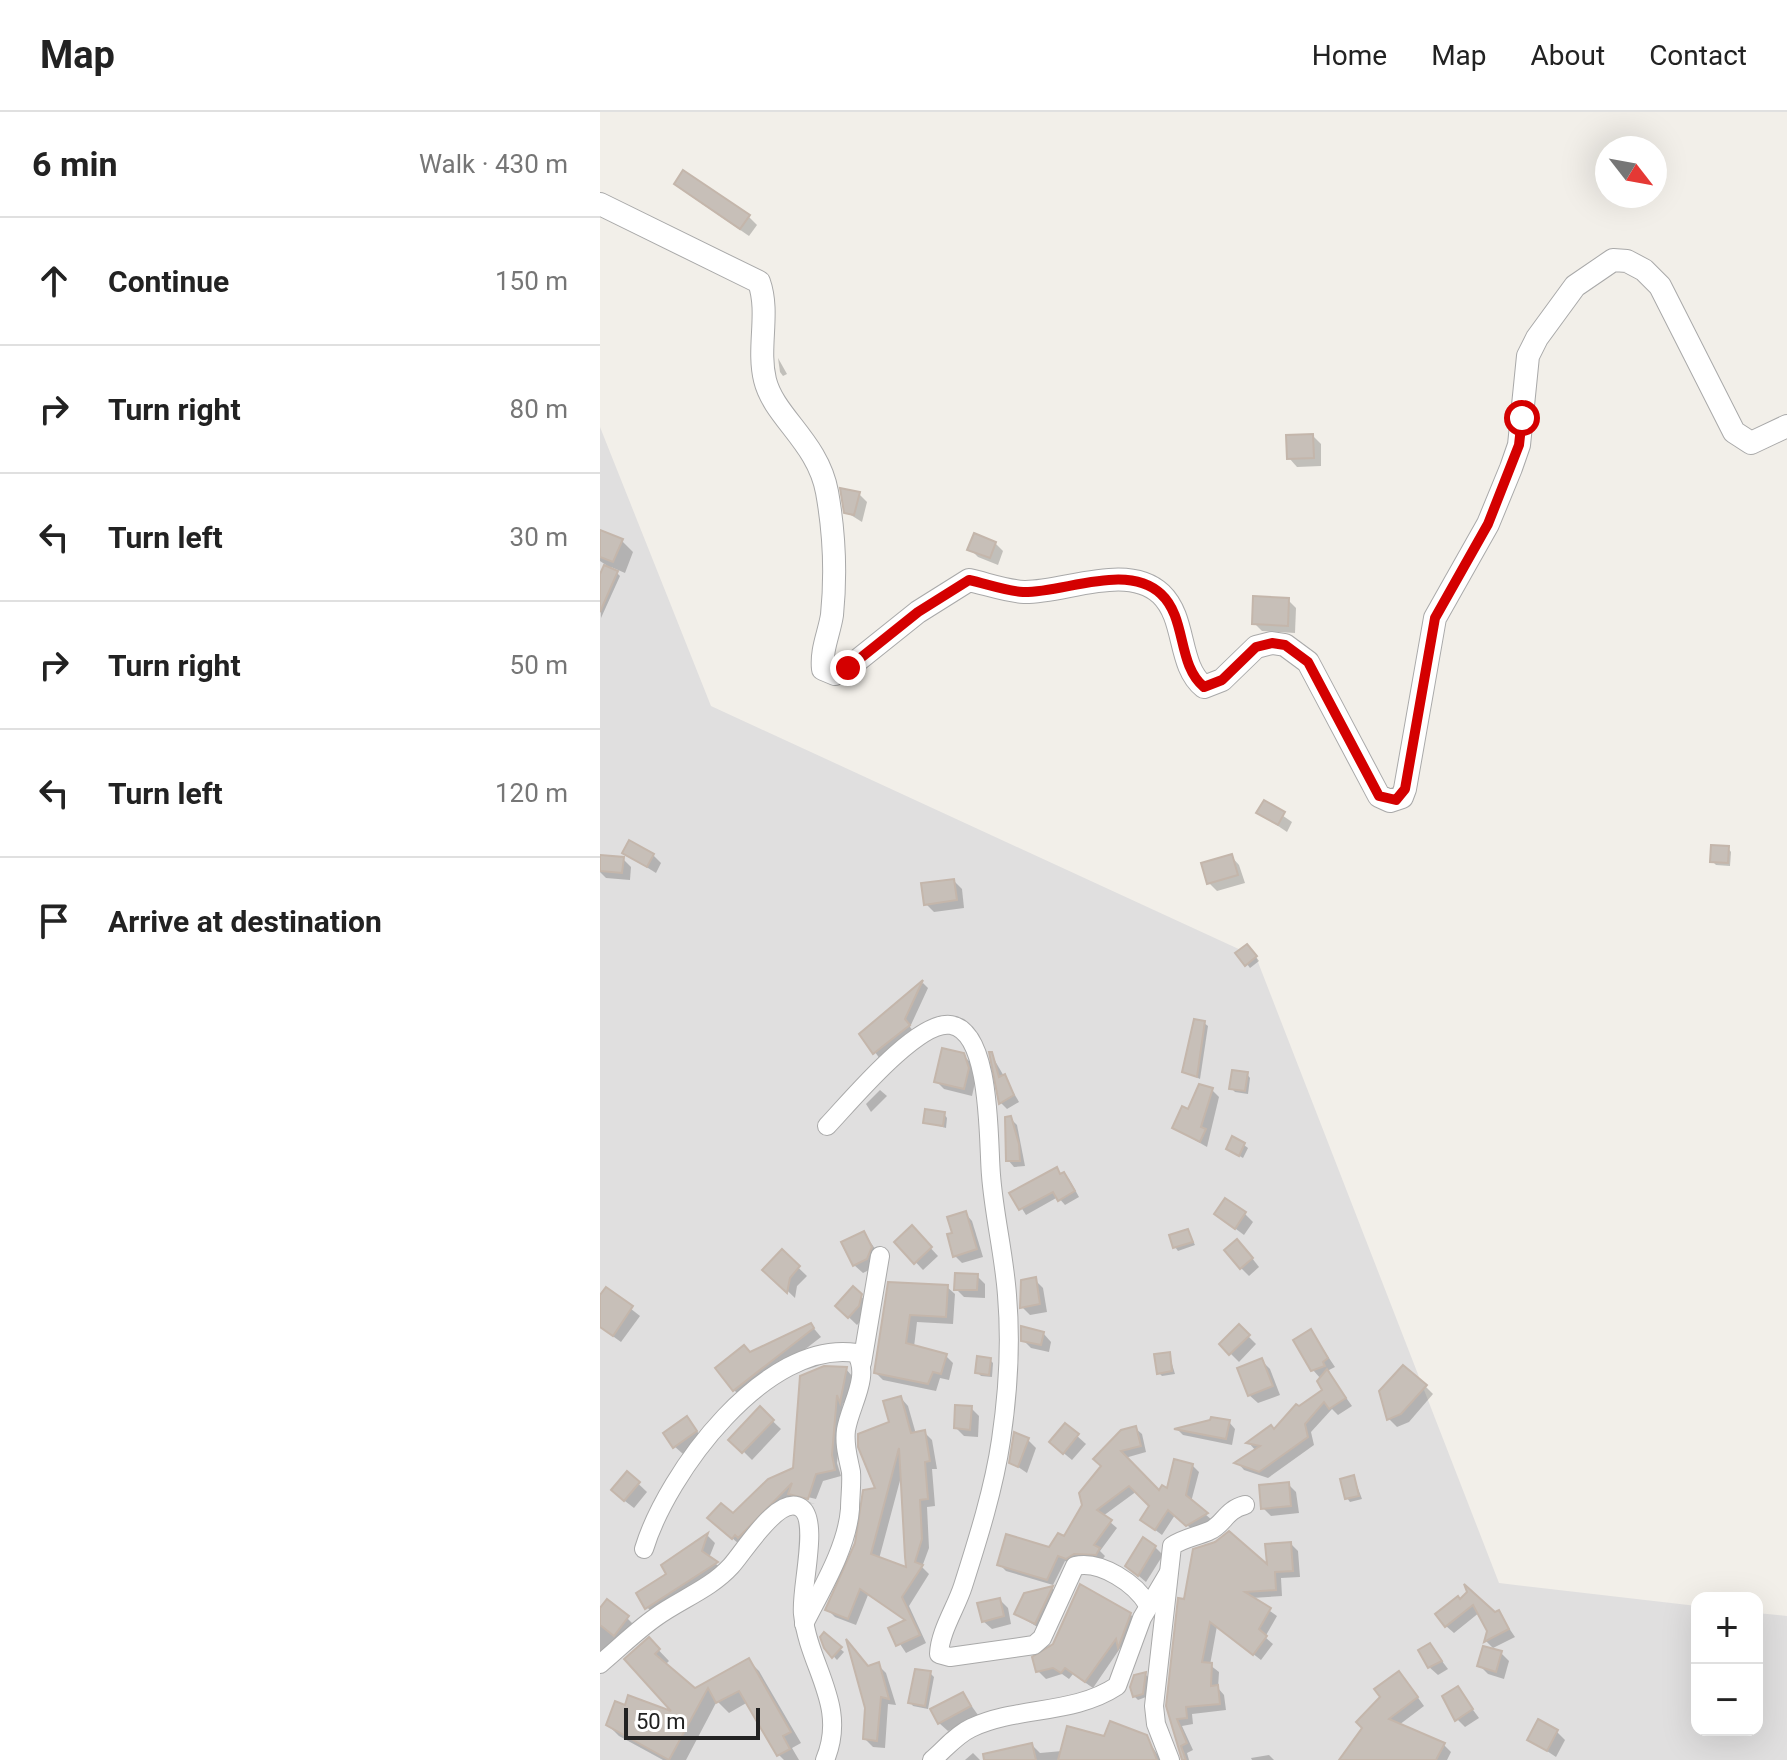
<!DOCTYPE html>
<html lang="en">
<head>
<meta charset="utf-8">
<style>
	:root { --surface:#fff; --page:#f6f6f6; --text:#222; --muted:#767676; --line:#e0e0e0 }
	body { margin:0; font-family:Roboto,sans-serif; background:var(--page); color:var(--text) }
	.controls { position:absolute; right:24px; bottom:24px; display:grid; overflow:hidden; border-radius:16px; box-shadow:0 8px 32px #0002 }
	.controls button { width:72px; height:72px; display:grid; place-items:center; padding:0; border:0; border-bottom:2px solid var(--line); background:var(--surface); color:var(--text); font:40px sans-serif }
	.compass { position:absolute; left:995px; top:24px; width:72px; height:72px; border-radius:50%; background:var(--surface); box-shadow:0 8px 32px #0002; rotate:121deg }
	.scale { position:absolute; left:24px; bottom:20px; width:136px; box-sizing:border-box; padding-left:8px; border:4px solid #222; border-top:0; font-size:22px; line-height:28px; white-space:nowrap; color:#222; -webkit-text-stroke:6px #fff; paint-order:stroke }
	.stop { position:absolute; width:24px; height:24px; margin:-18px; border:6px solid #d40000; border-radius:50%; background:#fff }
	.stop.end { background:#d40000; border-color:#fff; box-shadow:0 2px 8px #0008 }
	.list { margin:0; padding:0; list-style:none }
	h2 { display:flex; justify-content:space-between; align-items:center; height:104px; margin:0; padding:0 32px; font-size:34px }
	h2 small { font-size:26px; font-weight:400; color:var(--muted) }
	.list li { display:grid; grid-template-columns:52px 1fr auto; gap:24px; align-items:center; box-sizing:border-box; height:128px; padding:0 32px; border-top:2px solid var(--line) }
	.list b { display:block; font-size:30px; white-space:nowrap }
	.list em { font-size:26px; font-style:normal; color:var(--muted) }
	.icon { flex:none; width:44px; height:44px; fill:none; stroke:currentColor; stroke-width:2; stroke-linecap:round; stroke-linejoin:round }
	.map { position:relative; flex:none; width:1187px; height:1648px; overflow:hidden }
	header { display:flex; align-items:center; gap:48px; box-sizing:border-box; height:112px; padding:0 40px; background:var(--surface); border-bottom:2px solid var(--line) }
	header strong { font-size:38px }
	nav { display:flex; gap:44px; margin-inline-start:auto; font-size:28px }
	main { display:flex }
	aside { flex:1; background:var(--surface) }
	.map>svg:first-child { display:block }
	.residential { fill:#e0dfdf }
	.shadow { fill:#0003; fill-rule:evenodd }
	.building { fill:#c7bfb8; stroke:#c4b6ab; stroke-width:2; fill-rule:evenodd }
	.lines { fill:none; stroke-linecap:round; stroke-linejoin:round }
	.minor-casing { stroke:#a9a9a9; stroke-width:20 }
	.tertiary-casing { stroke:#a9a9a9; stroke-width:24 }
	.minor { stroke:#fff; stroke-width:18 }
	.tertiary { stroke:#fff; stroke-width:22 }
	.route { stroke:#d40000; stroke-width:10 }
</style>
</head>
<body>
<header>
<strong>Map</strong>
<nav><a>Home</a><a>Map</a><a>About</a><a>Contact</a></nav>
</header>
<main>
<aside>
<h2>6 min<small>Walk · 430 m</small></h2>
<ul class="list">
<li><svg class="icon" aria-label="ahead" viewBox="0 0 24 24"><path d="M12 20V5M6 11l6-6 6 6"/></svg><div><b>Continue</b></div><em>150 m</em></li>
<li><svg class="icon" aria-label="right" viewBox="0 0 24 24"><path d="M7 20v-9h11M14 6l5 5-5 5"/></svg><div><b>Turn right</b></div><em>80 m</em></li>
<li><svg class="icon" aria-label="left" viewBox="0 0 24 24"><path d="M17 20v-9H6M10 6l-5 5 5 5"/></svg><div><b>Turn left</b></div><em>30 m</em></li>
<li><svg class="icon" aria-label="right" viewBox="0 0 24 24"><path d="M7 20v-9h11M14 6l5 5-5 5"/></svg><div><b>Turn right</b></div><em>50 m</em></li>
<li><svg class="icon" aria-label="left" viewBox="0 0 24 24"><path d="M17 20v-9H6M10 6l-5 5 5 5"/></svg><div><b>Turn left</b></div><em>120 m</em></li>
<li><svg class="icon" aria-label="arrive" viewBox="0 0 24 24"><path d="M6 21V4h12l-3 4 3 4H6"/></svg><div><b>Arrive at destination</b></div></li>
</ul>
</aside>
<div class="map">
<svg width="1187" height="1648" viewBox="0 0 1187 1648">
	<rect width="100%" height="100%" fill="#f2efe9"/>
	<polygon class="residential" points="0,315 111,594 656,845 899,1471 1097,1494 1097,1618 1157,1618 1157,1501 1187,1504 1187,1648 0,1648"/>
	<g class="shadow">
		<polygon points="84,61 149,105 157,113 149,124 85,80 77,72"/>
		<polygon points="178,246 187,262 183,264 180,260"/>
		<polygon points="713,324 721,332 721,354 697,355 689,346"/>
		<polygon points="259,382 267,390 262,410 246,400"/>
		<polygon points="0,420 22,429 33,440 25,461 11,455 20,464 1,506 0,467 6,453 0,449"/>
		<polygon points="395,431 403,439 398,453 378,445 370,437"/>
		<polygon points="688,488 696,496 695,521 662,519 654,511"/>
		<polygon points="664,691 692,710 687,720 659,701"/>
		<polygon points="1128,736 1131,740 1130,754 1116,753 1112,749"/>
		<polygon points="24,741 53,743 61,751 56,761"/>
		<polygon points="631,744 639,753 645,771 617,779 609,771"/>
		<polygon points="0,745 23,747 31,755 30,768 6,766 0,760"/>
		<polygon points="354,769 362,777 364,796 334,800 326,792"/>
		<polygon points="651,838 659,849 650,856 647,852"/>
		<polygon points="323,871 328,876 310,915 314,920 280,947 262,922"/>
		<polygon points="604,911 608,914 600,967 584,959"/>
		<polygon points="391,942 419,990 407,997 401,991"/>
		<polygon points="363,943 371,951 376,966 372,984 344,977 336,969"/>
		<polygon points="647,962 650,966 648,982 635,980 631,976"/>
		<polygon points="280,978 287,984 271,1000 266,992"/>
		<polygon points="612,978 619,985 607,1035 574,1016"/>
		<polygon points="344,1002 347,1006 346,1016 325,1010"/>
		<polygon points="410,1006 417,1013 425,1054 414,1055 408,1048"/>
		<polygon points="644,1033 648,1036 643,1046 628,1037"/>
		<polygon points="456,1058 469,1067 479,1085 465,1093 458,1085 426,1103 412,1081"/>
		<polygon points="365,1101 372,1109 383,1145 362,1151 355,1144 354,1122"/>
		<polygon points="616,1102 645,1102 653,1110 644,1123"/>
		<polygon points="312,1116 338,1144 323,1158 297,1130"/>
		<polygon points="588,1119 595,1133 578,1139 575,1135"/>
		<polygon points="264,1121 280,1144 275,1155 263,1161 254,1153"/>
		<polygon points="645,1137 659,1155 649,1164 641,1156"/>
		<polygon points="182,1140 207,1164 197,1174 195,1186 165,1157"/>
		<polygon points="377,1164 385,1172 385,1186 364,1185 356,1177"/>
		<polygon points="435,1168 443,1176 447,1200 430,1203 422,1195"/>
		<polygon points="289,1172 347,1175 355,1182 353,1212 317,1210 314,1235 346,1244 353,1251 349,1268 340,1266 336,1279 283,1268 276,1261"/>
		<polygon points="253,1177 269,1192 267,1202 257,1213 237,1194"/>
		<polygon points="7,1178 40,1204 21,1230 0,1215 0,1187"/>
		<polygon points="211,1213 221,1225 142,1286 134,1278 151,1242"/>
		<polygon points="639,1215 656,1232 639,1250 621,1232"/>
		<polygon points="711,1219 735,1255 729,1258 730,1263 752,1294 738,1303 732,1297 711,1320 714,1333 668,1366 644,1358 638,1351 656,1339 649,1331 674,1319 725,1279 721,1267 713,1258"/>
		<polygon points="443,1221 451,1230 449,1240 431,1236 423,1228"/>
		<polygon points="569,1242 575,1262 562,1264 559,1261"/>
		<polygon points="390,1248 393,1251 392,1265 381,1264 377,1260"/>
		<polygon points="662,1249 670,1257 680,1283 658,1291 649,1283"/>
		<polygon points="246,1257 252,1264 247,1295 243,1291 237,1351 241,1364 223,1369 216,1387 195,1382 195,1386 215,1392 196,1388 192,1383 145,1431 139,1432 116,1412 133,1404 195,1357"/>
		<polygon points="825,1274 833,1282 809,1310 797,1315 789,1307"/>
		<path d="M301,1286L308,1294L316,1322L324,1320L332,1328L337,1357H332L335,1394L327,1395L329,1436L322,1455L329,1462L309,1494L326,1531L306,1541L290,1517L307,1509L268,1483L256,1513L235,1505L227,1497L278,1378L291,1311ZM302,1361L308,1458L279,1447Z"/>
		<polygon points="371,1296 379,1304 378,1325 364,1324 356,1316"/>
		<polygon points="160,1297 181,1317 152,1348 131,1327"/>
		<polygon points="87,1307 104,1328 83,1342 74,1334"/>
		<polygon points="612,1310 629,1310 635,1317 632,1333 583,1323 578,1318"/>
		<polygon points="466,1314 486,1332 472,1348 460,1338"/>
		<polygon points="535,1316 542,1322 546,1340 525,1346 559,1381 568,1380 592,1353 599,1360 591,1390 612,1408 594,1419 575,1403 562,1423 542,1408 551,1394 537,1379 503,1404 517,1416 500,1439 505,1444 502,1448 473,1452 465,1449 453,1473 406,1459 399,1452 450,1437 464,1427"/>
		<polygon points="428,1328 436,1336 427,1361 411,1350"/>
		<polygon points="27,1361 47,1380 34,1396 21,1386"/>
		<polygon points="754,1366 762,1387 750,1390 747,1386"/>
		<polygon points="688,1372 696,1380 699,1401 671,1404 663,1396"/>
		<polygon points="108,1424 115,1431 109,1446 123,1458 54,1503 47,1495 69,1462 63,1453"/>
		<polygon points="691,1432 698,1439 700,1465 681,1466 682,1484 652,1486 677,1504 665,1525 673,1532 661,1548 617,1514 610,1553 619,1560 618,1576 624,1583 626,1598 592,1602 593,1612 582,1614 593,1638 587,1641 589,1648 583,1648 568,1594 586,1489 670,1457"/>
		<polygon points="555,1435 563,1443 546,1470 527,1454"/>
		<polygon points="452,1476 460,1484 444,1519 416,1502 425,1482"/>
		<polygon points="869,1480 895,1502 898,1500 915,1525 893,1536 886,1529 889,1518 880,1500 854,1521 846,1514"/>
		<polygon points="400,1488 408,1496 411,1512 392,1517 383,1509"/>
		<polygon points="0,1499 27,1506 35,1514 0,1549"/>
		<polygon points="530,1502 538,1510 493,1576 473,1562 469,1567 462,1562 446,1567 438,1559"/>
		<polygon points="224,1523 244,1540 237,1548 225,1535"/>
		<polygon points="49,1528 69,1549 65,1553 95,1578 149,1549 159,1559 201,1631 192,1636 199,1648 184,1648 179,1643 148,1590 129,1601 117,1589 86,1648 63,1648 19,1624 8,1613 78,1604"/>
		<polygon points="830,1533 848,1557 838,1563 829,1555"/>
		<polygon points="901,1541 909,1549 904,1567 888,1562 880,1554"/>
		<polygon points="278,1553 286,1561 296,1593 288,1592 285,1636 273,1635 265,1627 268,1556"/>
		<polygon points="330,1561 334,1565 328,1597 313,1594 310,1590"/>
		<polygon points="545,1562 548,1565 546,1585 538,1588 534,1584"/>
		<polygon points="806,1569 824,1594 799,1613 844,1633 851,1640 847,1648 740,1648"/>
		<polygon points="857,1576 879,1606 865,1615 857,1607"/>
		<polygon points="363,1582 378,1603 348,1619 339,1611"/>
		<polygon points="957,1620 965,1628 956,1645 929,1627"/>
		<polygon points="546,1625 561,1648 415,1648 432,1633 440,1641 462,1639 505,1627"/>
		<polygon points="373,1641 380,1648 365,1648"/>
		<polygon points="669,1643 674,1648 652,1648 651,1646"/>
	</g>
	<g class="building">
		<polygon points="83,58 150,103 140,117 74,72"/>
		<polygon points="713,322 714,346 687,347 686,323"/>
		<polygon points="240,376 260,380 254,403 244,401"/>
		<polygon points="0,418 23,427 13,450 0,445"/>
		<polygon points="374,421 396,430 390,446 367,438"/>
		<polygon points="4,453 18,459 0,500 0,462"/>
		<polygon points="653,484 689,486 688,514 652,512"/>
		<polygon points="664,688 685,700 678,713 656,701"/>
		<polygon points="29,728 54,742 47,755 22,741"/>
		<polygon points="1111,733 1129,734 1128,751 1110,750"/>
		<polygon points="632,742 638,763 607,772 601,751"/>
		<polygon points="0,743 24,745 22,761 0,759"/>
		<polygon points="354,767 357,788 324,793 321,771"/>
		<polygon points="647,832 657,844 645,854 635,841"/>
		<polygon points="323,868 305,907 310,913 273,942 259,922"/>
		<polygon points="594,907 605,909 597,965 582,960"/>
		<polygon points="342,936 364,941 369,956 364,977 334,970"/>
		<polygon points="389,940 392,940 399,965 405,962 414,983 399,992"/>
		<polygon points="632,958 648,960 645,979 629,977"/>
		<polygon points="599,972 613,976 601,1015 606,1017 600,1030 572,1016 582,994 588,997"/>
		<polygon points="325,997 345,1000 343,1014 323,1011"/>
		<polygon points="411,1004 419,1032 420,1049 406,1049 405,1005"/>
		<polygon points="632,1024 645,1031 639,1044 626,1037"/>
		<polygon points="457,1055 460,1062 464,1060 475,1079 458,1089 453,1080 419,1098 409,1081"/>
		<polygon points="625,1086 646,1100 635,1117 614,1102"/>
		<polygon points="366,1099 377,1137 353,1145 347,1122 352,1121 347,1105"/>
		<polygon points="312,1113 332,1135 314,1152 294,1130"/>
		<polygon points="588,1117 593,1130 573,1136 569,1123"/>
		<polygon points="264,1119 272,1135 267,1147 253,1154 241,1130"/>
		<polygon points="637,1127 653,1146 640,1157 624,1138"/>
		<polygon points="182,1137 200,1154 190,1166 187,1181 162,1158"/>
		<polygon points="355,1161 378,1162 377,1178 354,1178"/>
		<polygon points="436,1165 440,1192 420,1196 421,1168"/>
		<polygon points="288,1170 348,1173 346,1205 310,1203 306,1231 347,1242 341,1262 333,1260 328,1272 274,1261"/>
		<polygon points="253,1174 262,1182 259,1194 248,1206 235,1194"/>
		<polygon points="6,1175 33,1194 13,1224 0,1215 0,1183"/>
		<polygon points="211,1211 214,1216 133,1279 115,1256 144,1233 150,1240"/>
		<polygon points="639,1212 650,1223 629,1243 619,1232"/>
		<polygon points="421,1214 444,1220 441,1233 421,1229"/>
		<polygon points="711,1217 728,1246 723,1250 725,1254 711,1259 693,1228"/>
		<polygon points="570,1240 572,1259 557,1262 554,1242"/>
		<polygon points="377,1244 391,1246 389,1263 375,1261"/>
		<polygon points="662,1246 673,1274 648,1284 637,1256"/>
		<polygon points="803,1253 827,1273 801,1302 787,1308 779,1279"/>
		<polygon points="224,1254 247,1255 240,1291 237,1283 232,1343 235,1358 216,1362 208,1387 188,1382 192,1371 138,1426 135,1423 132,1427 107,1406 121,1391 133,1401 168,1367 193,1356 200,1264"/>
		<polygon points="727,1257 746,1286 729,1297 724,1290 705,1312 708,1325 659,1360 634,1351 660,1334 646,1331 671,1313 674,1317 696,1292 699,1294 722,1278 717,1269"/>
		<path d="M301,1284L311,1321L325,1318L330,1349L325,1350L328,1387L320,1388L322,1427L315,1450L323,1453L302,1485L320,1523L296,1534L288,1516L305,1508L260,1477L248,1507L225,1498L255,1431L263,1378L275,1376L258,1335V1322L289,1310L283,1289ZM299,1336L305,1445L306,1455L271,1442Z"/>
		<polygon points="355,1293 372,1294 370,1318 354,1316"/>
		<polygon points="160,1294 174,1308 142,1341 128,1328"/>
		<polygon points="87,1304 97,1319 73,1336 63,1321"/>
		<polygon points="611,1305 630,1308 626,1327 574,1317 610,1308"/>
		<polygon points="465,1311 479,1322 463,1342 449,1330"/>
		<polygon points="536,1314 541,1334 521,1339 559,1378 562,1373 567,1376 574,1347 593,1352 586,1383 608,1401 586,1414 568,1398 555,1418 540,1408 549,1394 529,1374 497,1398 512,1408 494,1433 500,1436 496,1443 474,1442 466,1447 458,1444 447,1468 397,1453 406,1422 449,1435 458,1421 464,1424 482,1393 479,1381 501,1354 493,1347 521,1318"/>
		<polygon points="414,1320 429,1326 418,1355 409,1351"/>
		<polygon points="27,1359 40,1370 24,1389 11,1378"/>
		<polygon points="754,1363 759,1384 745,1387 740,1367"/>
		<polygon points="689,1370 691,1394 661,1397 659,1373"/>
		<polygon points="629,1419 667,1452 665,1432 691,1430 693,1459 675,1460 676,1478 645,1480 671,1496 659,1517 667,1524 653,1543 610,1510 602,1550 612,1551 611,1574 618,1573 620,1592 586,1595 587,1606 577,1607 587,1631 581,1634 586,1648 582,1648 566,1594 578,1486 584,1487 593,1437 615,1430"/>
		<polygon points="108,1421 102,1439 118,1450 45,1497 36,1481 66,1462 61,1453"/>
		<polygon points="543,1425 556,1434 538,1464 525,1454"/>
		<polygon points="480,1472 531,1501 518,1536 516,1527 485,1570 465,1556 461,1561 453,1556 436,1560 432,1545 453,1532"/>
		<polygon points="864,1472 895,1500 899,1498 909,1517 884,1530 887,1519 873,1493 845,1515 835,1502 858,1484 860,1487 867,1480"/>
		<polygon points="453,1474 435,1512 414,1502 424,1481"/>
		<polygon points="400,1486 404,1504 382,1510 377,1491"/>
		<polygon points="7,1487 29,1504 14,1524 0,1513 0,1496"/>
		<polygon points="224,1520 242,1535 232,1546 224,1536 220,1525"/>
		<polygon points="49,1525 60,1537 55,1542 95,1576 149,1546 191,1620 183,1624 190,1637 177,1644 139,1579 116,1591 108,1576 69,1648 6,1613 15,1589 25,1593 28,1583 71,1599 24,1547"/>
		<polygon points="246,1527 268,1554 279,1550 289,1587 281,1585 277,1629 263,1627 265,1596"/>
		<polygon points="830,1531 842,1549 828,1556 818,1538"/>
		<polygon points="883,1534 902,1539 896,1560 877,1554"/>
		<polygon points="315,1557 331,1559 325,1594 308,1591"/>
		<polygon points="799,1559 818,1585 789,1607 845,1631 836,1648 739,1648 762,1616 756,1610 780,1585 774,1577"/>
		<polygon points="546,1560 543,1582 533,1585 530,1575 534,1563"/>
		<polygon points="858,1574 873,1597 855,1609 842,1584"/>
		<polygon points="363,1580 371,1594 338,1612 330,1597"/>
		<polygon points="938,1607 958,1618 947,1639 927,1628"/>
		<polygon points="510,1609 547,1623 557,1648 458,1648 467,1614 504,1624"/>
		<polygon points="432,1631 436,1648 384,1648 383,1642"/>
	</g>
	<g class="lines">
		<g class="minor-casing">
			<g id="minor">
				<path d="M227,1014C249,991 318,907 351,913C392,920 388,1031 391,1063C394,1103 404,1142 407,1183C411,1230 408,1281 401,1328C394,1376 378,1427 363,1474C356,1496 340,1519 339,1542L350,1545L434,1533L442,1526L475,1454C501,1448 536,1472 548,1493"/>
				<polyline points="262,1251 280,1144"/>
				<path d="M44,1437C67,1361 166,1227 256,1241C271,1264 250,1293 246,1318C244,1333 248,1345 251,1360C252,1372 250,1386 250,1397C247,1436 221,1478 204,1512"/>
				<path d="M0,1552C18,1537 36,1519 56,1505C81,1487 110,1477 131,1454C144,1440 179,1381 201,1396C220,1409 200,1478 203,1502C209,1556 248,1593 225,1648"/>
				<path d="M332,1648C345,1637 356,1623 371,1616C418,1594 473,1603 517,1574L542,1506L568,1462"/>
				<path d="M570,1648L556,1612L554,1594L572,1434C584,1426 595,1425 609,1419C624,1413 625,1398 645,1393"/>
			</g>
		</g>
		<g class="tertiary-casing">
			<path id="tertiary" d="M0,92L159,170C170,201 157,235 165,268C174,305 218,330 227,380C234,419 236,463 232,503C229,522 221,537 223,557L235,562L248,556L318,500L369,468C387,472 406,479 424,480C464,481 527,450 561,482C587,507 577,553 604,575L622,568L656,535L672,531L685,533L708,550L779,684L790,689L802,685L805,677L835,506L888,412L911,356L919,333L928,244L937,226L975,174L1013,148L1027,149L1044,158L1060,174L1134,320L1151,331L1187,314"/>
		</g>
		<use href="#minor" class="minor"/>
		<use href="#tertiary" class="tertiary"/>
	</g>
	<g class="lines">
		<path class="route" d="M248,556L318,500L369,468C387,472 406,479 423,480C464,481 527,450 561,482C587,506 577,553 604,575L622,568L656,535L672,531L685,533L708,550L779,684L796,688L805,677L835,506L888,412L919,333L922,306"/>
	</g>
</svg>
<div class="controls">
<button>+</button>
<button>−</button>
</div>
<svg class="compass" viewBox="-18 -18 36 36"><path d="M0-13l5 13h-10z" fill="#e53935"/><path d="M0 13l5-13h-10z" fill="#767676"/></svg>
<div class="scale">50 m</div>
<div class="stop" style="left:922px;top:306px"></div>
<div class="stop end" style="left:248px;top:556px"></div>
</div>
</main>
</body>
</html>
